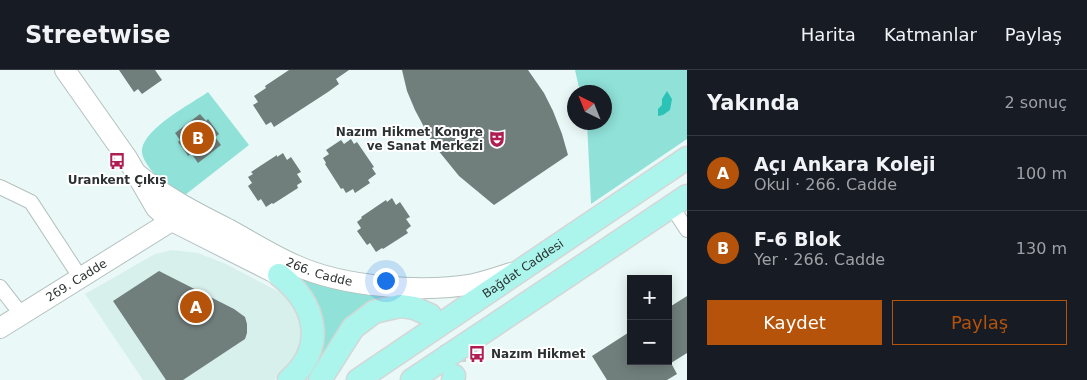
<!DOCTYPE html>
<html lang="tr">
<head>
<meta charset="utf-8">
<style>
	:root { --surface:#171b24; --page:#242831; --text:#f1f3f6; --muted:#9ea1a6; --line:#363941; --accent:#b45309 }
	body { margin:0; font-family:"DejaVu Sans",sans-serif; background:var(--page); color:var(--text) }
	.controls { position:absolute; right:15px; bottom:15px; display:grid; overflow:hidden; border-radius:0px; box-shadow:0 2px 12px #0003 }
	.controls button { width:45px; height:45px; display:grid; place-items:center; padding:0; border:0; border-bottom:1px solid var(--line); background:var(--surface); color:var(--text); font:25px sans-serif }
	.compass { position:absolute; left:567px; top:15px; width:45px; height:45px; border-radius:50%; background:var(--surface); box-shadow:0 2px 12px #0003; rotate:317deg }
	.you { position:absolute; left:385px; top:210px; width:18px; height:18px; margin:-12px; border:4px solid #fff; border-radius:50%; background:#1a73e8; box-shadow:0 0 0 8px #1a73e833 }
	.badge { display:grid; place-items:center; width:32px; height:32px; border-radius:50%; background:var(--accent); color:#fff; font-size:16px; font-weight:700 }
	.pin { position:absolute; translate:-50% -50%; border:2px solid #fff; box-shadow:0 1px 5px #0006 }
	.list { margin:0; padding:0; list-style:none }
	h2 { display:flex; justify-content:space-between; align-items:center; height:65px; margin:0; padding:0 20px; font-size:21px }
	h2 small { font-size:16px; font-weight:400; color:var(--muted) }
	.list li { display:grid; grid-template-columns:32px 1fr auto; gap:15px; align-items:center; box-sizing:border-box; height:75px; padding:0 20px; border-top:1px solid var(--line) }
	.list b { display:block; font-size:19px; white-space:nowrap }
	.list p { margin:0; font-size:16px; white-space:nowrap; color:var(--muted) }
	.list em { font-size:16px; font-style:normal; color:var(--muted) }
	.actions { display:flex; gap:10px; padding:15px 20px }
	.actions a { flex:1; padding:11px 0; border:1px solid var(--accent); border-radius:0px; text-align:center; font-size:18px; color:var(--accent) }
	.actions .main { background:var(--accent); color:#fff }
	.map { position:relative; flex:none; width:687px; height:310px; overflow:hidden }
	header { display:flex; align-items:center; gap:30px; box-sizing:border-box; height:70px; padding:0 25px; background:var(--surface); border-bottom:1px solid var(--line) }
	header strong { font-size:24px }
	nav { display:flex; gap:28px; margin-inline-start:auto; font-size:18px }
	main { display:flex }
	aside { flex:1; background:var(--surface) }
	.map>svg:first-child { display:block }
	.built { fill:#d8f0ec }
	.green { fill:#90e2d9 }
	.water { fill:#2bc3b6 }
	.building { fill:#707e7c }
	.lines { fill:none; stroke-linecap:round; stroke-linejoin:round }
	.primary-tunnel { stroke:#c4d1cf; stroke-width:22; stroke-dasharray:22 11; stroke-linecap:butt }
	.street-casing { stroke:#b3c2bf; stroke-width:16 }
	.secondary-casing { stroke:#b3c2bf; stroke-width:22 }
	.primary-casing { stroke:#d5d6d6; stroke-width:25 }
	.street { stroke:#fff; stroke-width:14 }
	.secondary { stroke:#fff; stroke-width:20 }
	.primary { stroke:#abf5ed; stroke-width:22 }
	.labels { text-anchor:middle; stroke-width:4; stroke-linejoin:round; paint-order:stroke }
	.poi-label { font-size:12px; font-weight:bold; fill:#2c3231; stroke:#fff; text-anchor:end }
	.street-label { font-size:12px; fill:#2c3231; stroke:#fff }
</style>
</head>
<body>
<header>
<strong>Streetwise</strong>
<nav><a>Harita</a><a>Katmanlar</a><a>Paylaş</a></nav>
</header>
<main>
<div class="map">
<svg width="687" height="310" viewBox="0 0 687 310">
	<rect width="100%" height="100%" fill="#eaf9f7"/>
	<polygon class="built" points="172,180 198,183 226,194 293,229 304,245 304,275 289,300 274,310 143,310 85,224 155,184"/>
	<g class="green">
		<polygon points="575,0 687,0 687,69 591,134 587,53 604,52 604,22 580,22"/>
		<path d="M208,22L249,75L185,125C172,121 160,111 151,100C147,94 141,87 142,79C146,57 191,34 208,22Z"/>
		<path d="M290,203L346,221L391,227C384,229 375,230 368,233C338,246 331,290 303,310L312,290Z"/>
	</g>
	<polygon class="water" points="667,21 672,29 670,40 663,45 658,46 658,39 662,35 662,29"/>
	<g class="building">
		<polygon points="119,0 155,0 162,10 142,24 138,19 134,22"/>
		<polygon points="289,0 349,0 336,9 339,14 328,22 274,57 271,52 266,55 253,35 258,32 254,26 266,18 265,16"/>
		<polygon points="402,0 528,0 544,23 553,41 562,64 568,85 494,135 459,106 433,74 415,40 407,21"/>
		<polygon points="200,44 206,51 208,49 219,64 215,67 221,75 198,93 191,83 188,86 187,84 178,72 180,70 175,63"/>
		<polygon points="351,69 354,74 357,72 374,97 372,98 376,104 368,110 370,113 355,123 353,119 346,123 343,118 341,119 325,94 326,93 323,88 329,84 326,80 341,70 344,74"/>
		<polygon points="283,83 287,90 291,87 301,102 297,104 302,112 297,115 298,118 273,134 272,133 266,137 261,129 258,131 248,116 252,113 248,107 253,104 251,102 277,85 277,87"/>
		<polygon points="392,128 396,135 400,132 410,147 406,149 411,156 406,160 408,163 383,179 382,178 376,182 370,173 367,175 357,161 361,158 357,152 362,148 361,147 386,130 387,132"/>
		<polygon points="159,201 234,239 245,247 247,254 247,263 245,269 183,310 166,310 113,231"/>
		<polygon points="687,226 687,283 671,293 677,304 667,310 607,310 592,286 631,261 631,291 668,291 668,238"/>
	</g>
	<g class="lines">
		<path class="primary-tunnel" d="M430,245C446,261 457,276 455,300"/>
		<g class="street-casing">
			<g id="street">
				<polyline points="0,117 31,132 80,207"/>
				<polyline points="672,137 687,160"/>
				<polyline points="0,217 21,244"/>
			</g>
		</g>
		<g class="secondary-casing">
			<g id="secondary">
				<polyline points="65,0 127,88 156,138 168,149 279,205"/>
				<path id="s1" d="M137,104C165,127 196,143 228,159C250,171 272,185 295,195C343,217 422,223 474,214C487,211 499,207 511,203"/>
				<path id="s2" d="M0,258L181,145"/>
			</g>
		</g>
		<g class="primary-casing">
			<g id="primary">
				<path d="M279,205C316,233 327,277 289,310"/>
				<polyline points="320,310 353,258 374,242 400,236 414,238 430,245"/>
				<path id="s3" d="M358,310L687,88"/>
				<polyline points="412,310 687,126"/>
				<polyline points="453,310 454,306"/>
			</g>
		</g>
		<use href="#street" class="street"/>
		<use href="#secondary" class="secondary"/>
		<use href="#primary" class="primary"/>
	</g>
	<defs>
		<g id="theatre-bare" transform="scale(1.35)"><path d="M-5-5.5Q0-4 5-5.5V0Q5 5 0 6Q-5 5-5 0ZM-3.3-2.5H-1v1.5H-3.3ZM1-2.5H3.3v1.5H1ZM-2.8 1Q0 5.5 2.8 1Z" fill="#ae1e52" stroke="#fff" stroke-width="2.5" paint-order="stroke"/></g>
		<g id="bus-bare" transform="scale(1.35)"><path d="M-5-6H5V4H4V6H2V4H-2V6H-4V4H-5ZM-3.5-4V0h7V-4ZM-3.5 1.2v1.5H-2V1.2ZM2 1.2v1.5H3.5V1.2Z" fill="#ae1e52" stroke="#fff" stroke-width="2.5" paint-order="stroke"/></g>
	</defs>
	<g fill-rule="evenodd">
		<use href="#theatre-bare" x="497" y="69"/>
		<use href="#bus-bare" x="117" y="91"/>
		<use href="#bus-bare" x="477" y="284"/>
	</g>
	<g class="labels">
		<g class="poi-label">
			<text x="483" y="66">Nazım Hikmet Kongre<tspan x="483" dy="14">ve Sanat Merkezi</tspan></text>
			<text x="117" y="114" text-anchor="middle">Urankent Çıkış</text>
			<text x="491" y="288" text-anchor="start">Nazım Hikmet</text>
		</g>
		<g class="street-label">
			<text dy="4" stroke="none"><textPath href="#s3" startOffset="199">Bağdat Caddesi</textPath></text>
			<text dy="4" stroke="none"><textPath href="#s1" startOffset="208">266. Cadde</textPath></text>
			<text dy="4" stroke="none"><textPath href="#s2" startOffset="90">269. Cadde</textPath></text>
		</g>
	</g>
</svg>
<div class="controls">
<button>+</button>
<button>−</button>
</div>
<svg class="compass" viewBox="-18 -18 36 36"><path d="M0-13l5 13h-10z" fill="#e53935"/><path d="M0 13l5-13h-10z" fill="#9ea1a6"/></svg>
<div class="you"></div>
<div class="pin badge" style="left:196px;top:237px">A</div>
<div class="pin badge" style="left:198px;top:68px">B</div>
</div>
<aside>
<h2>Yakında<small>2 sonuç</small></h2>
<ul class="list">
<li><span class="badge">A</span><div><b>Açı Ankara Koleji</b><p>Okul · 266. Cadde</p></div><em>100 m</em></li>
<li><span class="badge">B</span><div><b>F-6 Blok</b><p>Yer · 266. Cadde</p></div><em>130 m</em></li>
</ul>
<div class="actions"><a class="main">Kaydet</a><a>Paylaş</a></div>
</aside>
</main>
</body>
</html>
